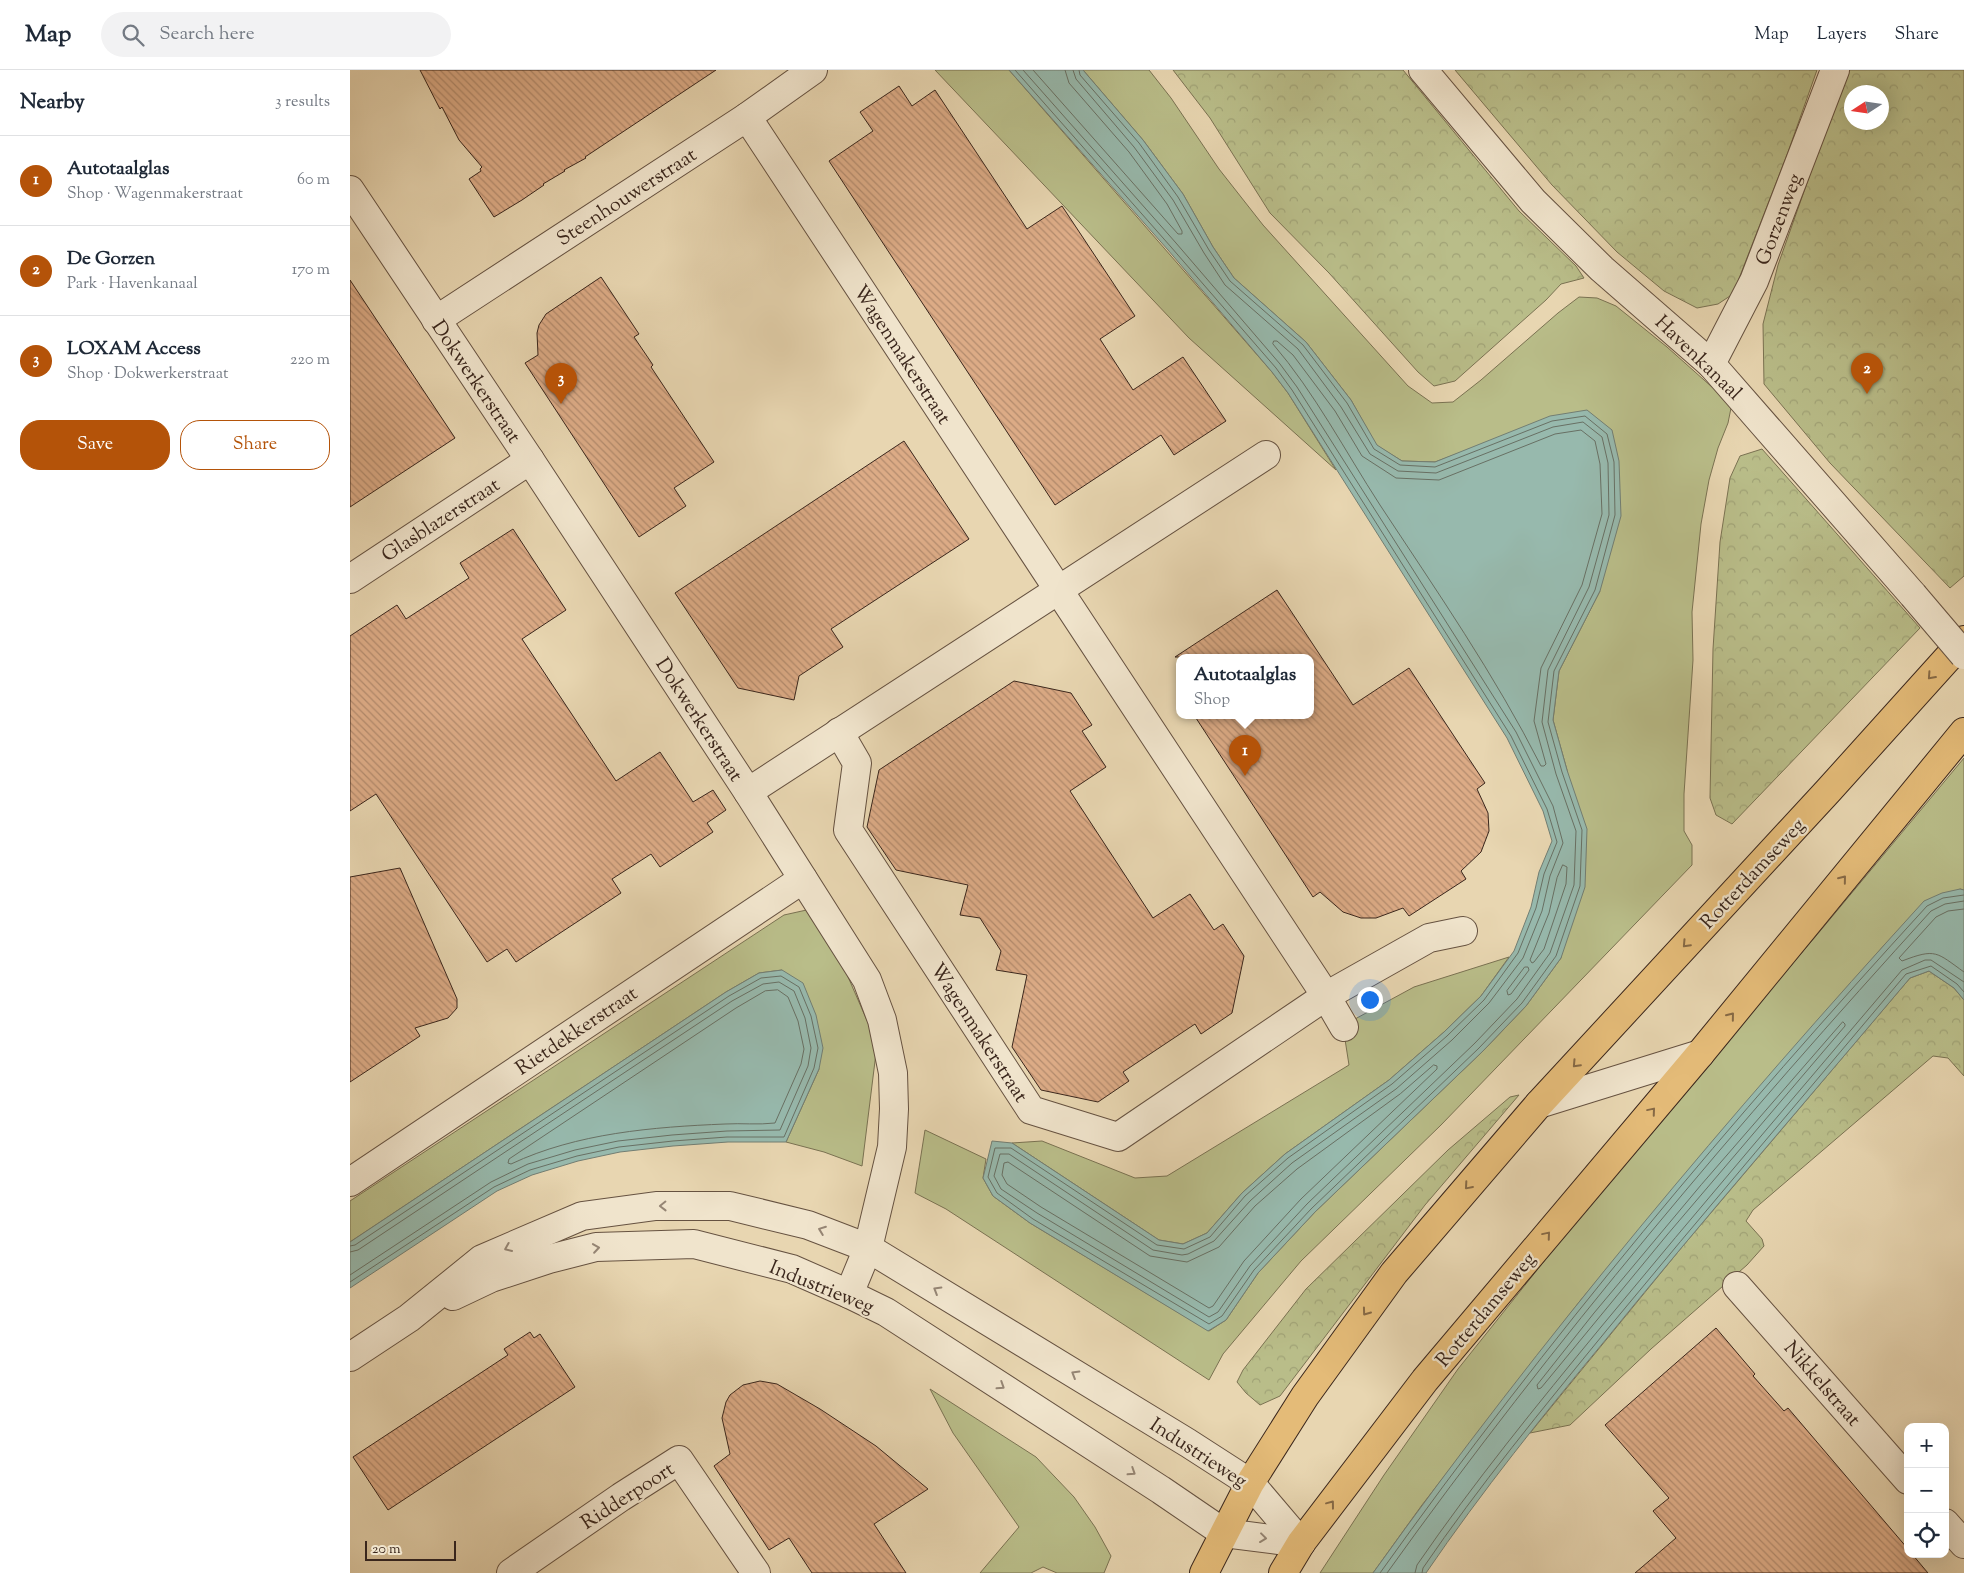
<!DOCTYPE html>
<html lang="en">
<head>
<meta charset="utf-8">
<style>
	:root { --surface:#fff; --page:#f2f2f3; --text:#1f2937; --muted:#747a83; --line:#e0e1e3; --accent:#b45309 }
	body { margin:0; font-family:"Sorts Mill Goudy",serif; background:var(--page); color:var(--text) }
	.controls { position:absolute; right:15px; bottom:15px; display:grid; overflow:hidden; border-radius:10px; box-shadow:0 5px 20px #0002 }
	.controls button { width:45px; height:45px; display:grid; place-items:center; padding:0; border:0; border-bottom:1px solid var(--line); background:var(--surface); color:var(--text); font:25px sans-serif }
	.compass { position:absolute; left:1494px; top:15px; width:45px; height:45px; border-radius:50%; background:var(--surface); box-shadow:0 5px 20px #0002; rotate:258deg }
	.scale { position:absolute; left:15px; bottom:12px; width:91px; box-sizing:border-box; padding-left:5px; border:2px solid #3a261c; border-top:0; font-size:14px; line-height:18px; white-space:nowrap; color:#3a261c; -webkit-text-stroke:4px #f0e4cc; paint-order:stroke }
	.you { position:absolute; left:1019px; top:929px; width:18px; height:18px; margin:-12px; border:4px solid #fff; border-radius:50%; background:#1a73e8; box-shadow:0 0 0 8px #1a73e833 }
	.badge { display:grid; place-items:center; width:32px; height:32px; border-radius:50%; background:var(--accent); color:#fff; font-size:16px; font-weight:700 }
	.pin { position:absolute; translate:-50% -41px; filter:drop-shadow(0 1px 2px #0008) }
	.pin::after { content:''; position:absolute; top:26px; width:18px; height:15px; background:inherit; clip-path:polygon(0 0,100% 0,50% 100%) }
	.popup { position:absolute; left:826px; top:584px; width:138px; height:65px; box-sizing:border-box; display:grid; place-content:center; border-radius:10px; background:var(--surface); filter:drop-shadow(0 1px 4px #0005); font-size:16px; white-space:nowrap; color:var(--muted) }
	.popup b { font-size:19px; color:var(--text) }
	.popup::after { content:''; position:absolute; left:50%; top:100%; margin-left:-10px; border:10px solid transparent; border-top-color:var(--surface) }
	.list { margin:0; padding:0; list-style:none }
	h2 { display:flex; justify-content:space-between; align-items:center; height:65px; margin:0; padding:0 20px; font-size:21px }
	h2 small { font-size:16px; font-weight:400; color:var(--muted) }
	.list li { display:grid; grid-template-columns:32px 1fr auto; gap:15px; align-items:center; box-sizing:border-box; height:90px; padding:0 20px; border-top:1px solid var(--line) }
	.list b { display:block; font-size:19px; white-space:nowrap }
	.list p { margin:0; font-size:16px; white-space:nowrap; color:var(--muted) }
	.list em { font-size:16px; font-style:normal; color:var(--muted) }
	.actions { display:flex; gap:10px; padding:15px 20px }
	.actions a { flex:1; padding:11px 0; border:1px solid var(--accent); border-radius:20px; text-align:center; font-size:18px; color:var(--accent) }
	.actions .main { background:var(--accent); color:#fff }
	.icon { flex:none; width:28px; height:28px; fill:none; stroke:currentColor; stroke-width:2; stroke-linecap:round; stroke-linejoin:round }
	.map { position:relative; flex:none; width:1614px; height:1503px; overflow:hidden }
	header { display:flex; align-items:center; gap:30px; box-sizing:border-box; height:70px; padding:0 25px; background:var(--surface); border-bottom:1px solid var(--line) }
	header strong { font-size:24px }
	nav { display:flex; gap:28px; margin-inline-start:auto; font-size:18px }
	.search { width:350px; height:45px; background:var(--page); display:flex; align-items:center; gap:12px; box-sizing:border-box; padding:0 18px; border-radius:28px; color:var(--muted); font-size:19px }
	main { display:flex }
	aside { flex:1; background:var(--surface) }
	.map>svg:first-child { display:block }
	.green { fill:#b9bd89; stroke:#7a7252 }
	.forest { fill:url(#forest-crowns); stroke:#7a7252; fill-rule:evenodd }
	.water { fill:#97b9ad; stroke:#727e73 }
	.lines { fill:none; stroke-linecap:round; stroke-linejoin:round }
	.shore { stroke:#687064; stroke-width:1 }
	.building { fill:url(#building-back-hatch); stroke:#3a261c }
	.minor-casing { stroke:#665241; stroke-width:30 }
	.major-casing { stroke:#3a261c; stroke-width:30 }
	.minor { stroke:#f0e4cc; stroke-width:28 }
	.major { stroke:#e4bb78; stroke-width:28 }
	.minor-bridge-casing { stroke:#665241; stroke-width:30; stroke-linecap:butt }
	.minor-bridge { stroke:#f0e4cc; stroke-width:28 }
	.oneway { stroke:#866945 }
	.oneway2 { stroke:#958574 }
	.labels { text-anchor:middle; stroke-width:4.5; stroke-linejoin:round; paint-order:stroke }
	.street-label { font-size:20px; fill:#3a261c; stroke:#f0e4cc }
</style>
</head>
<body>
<header>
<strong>Map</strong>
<div class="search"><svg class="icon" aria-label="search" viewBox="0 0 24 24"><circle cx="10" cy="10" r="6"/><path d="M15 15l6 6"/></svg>Search here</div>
<nav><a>Map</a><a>Layers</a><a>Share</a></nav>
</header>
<main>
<aside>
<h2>Nearby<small>3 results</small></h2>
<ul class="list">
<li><span class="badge">1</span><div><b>Autotaalglas</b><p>Shop · Wagenmakerstraat</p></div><em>60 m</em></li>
<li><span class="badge">2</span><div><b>De Gorzen</b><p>Park · Havenkanaal</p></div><em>170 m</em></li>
<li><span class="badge">3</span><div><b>LOXAM Access</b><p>Shop · Dokwerkerstraat</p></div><em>220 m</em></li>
</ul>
<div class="actions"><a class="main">Save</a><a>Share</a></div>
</aside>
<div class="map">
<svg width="1614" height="1503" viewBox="0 0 1614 1503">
	<defs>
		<pattern id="forest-crowns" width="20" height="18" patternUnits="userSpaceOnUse" patternTransform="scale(1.25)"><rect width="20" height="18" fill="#b9bd89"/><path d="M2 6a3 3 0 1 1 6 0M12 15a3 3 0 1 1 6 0" fill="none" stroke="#a0a276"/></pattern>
		<pattern id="building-back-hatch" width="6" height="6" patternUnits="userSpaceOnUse" patternTransform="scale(1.25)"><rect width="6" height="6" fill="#dcab86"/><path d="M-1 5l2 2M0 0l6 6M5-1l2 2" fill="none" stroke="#b38b6d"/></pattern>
	</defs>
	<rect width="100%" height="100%" fill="#e8d6b1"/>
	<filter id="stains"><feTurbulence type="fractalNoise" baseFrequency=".004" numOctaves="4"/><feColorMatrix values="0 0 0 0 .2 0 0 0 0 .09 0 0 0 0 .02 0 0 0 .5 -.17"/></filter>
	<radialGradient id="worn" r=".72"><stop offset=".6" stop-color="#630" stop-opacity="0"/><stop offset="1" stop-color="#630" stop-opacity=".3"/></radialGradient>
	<g class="green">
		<polygon points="585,0 659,0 922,302 938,323 986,400 839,268"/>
		<polygon points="733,0 799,0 821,28 869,99 913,155 1058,316 1082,333 1103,332 1131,310 1208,243 1229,227 1247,228 1266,236 1317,277 1372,326 1381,338 1378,353 1368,378 1359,410 1351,454 1342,542 1343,590 1334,724 1334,761 1342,775 1342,795 1091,1055 951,1191 873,1284 859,1310 596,1139 565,1123 575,1060 636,1089 633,1108 643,1126 680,1153 859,1261 876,1250 908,1203 965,1142 1133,981 1176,936 1211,888 1217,700 1203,650 1209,601 1250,521 1133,374 1085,392 1052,391 1026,375 1001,330 956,272 884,208 863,177 833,124 793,70"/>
		<polygon points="1614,688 1614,820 1610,819 1537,872 1363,1071 1230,1231 1072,1435 1023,1503 970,1503 1034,1405 1108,1299 1287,1075 1466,866"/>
		<polygon points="461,839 485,877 519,955 526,983 512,1096 474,1082 436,1072 469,999 432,900 409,903 376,922 0,1172 0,1131 434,845"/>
		<polygon points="1159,887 1131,926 1094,962 1039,1010 935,1084 892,1123 857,1163 833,1174 809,1170 662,1073 692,1071 785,1108 817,1106 999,995 994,963 1005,949 1064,917"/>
		<polygon points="580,1319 686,1387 724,1427 745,1457 761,1486 754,1503 707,1503 693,1497 681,1503 630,1503 669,1457 603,1363"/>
	</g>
	<g class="forest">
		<polygon points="823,0 1053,0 1169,141 1226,196 1234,208 1211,214 1196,230 1105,311 1084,316 1068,302 979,203 920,143 860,48"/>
		<polygon points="1105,0 1467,0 1438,82 1383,224 1368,234 1347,238 1314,221 1267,182 1202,115"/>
		<path d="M1497,0H1614V506L1600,518L1480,393L1414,314L1413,254L1428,195ZM1502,22H1532V52H1502Z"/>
		<polygon points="1412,379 1570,558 1382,754 1366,745 1360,728 1363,579 1370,472 1380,408 1390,386"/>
		<polygon points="1579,901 1604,918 1614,930 1614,1006 1598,988 1583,986 1403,1140 1396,1151 1412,1169 1414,1176 1397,1195 1301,1279 1220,1355 1180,1363 1332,1177 1560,908"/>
		<polygon points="1169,1025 1075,1135 930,1326 910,1335 896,1323 887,1312 893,1300 956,1219 1098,1080 1160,1027"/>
	</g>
	<g class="water">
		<polygon points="659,0 733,0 793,70 833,124 863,177 884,208 956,272 1001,330 1027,375 1052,391 1085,392 1200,346 1237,340 1262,360 1269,391 1271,446 1250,521 1209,601 1203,650 1217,700 1237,759 1235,817 1211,888 1176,936 1133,981 965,1142 908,1203 876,1250 858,1261 680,1153 643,1126 633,1108 642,1071 662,1073 809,1170 833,1174 857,1163 892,1123 935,1084 1039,1010 1094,962 1131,926 1164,881 1181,837 1189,802 1202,771 1193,741 1157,668 938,323 922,302 818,180"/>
		<path d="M1610,819L1614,820V930L1604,918L1579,901L1560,908C1459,1028 1356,1146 1257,1268C1194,1344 1132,1421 1076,1503H1023C1192,1267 1379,1045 1574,831L1592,823Z"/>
		<polygon points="432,900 453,913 466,945 473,978 469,999 436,1072 378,1072 323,1076 270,1082 228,1091 182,1105 147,1121 0,1218 0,1172 376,922 409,903"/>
	</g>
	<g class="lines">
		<g class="shore">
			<polyline points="665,0 821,177 926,298 942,320 1161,666 1197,739 1207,772 1194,804 1186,838 1168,883 1134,930 1097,966 1042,1014 938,1088 895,1126 860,1167 834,1179 807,1175 661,1078 645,1078 638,1107 647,1123 683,1149 859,1254 872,1246 904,1200 961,1139 1129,978 1172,933 1206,886 1230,816 1232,760 1212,702 1198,652 1204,601 1245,520 1265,445 1264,392 1257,364 1235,346 1202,351 1085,397 1050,395 1024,379 997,333 953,275 880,211 859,180 828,127 789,73 730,5 729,0"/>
			<polyline points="673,0 826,173 930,294 947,317 1166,662 1203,736 1213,773 1200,806 1192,841 1173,888 1139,933 1102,970 1046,1019 942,1093 900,1131 864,1171 838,1184 832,1185 803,1180 659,1084 650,1084 644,1106 651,1119 687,1143 859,1247 868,1242 900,1196 957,1134 1125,973 1167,929 1200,883 1224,815 1226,761 1206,704 1192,652 1198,600 1239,517 1259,445 1258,393 1252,367 1233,352 1203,357 1086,403 1048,401 1020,384 991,337 948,279 875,215 854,183 823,130 784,77 726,9 723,0"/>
			<polyline points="683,0 828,164 832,164 832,161 817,134 779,82 719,13 715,0"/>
			<path d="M924,271H927L943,285L985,341L1012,386L1046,408L1089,410L1205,364L1231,360L1245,371L1250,394L1252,444L1232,515L1191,598L1184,651L1196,694L1194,696H1191C1145,605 1086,520 1030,435C995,381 965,323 923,274Z"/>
			<polygon points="1213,795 1217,797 1216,814 1194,879 1184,892 1182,893 1180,890 1199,843 1207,808"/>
			<path d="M1614,839L1598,841L1586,847L1549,888L1552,891C1586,878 1586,882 1614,902"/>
			<polygon points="1175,897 1178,897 1179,900 1161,924 1158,925 1157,921"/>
			<path d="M428,920L438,927L448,951L454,979L451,994L425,1053C408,1055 391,1053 375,1054C303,1057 227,1063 161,1094L158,1093L159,1089L386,938L415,921Z"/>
			<polygon points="1493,952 1495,954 1495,956 1317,1165 1191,1318 1188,1319 1187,1315 1244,1243 1351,1115"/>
			<polygon points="1084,995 1087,996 1087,999 951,1129 894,1191 863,1236 859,1238 691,1137 657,1114 652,1105 654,1093 658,1092 800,1186 837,1192 869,1177 905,1136 947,1099 1050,1024"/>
			<polyline points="0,1176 5,1175 379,926 411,908 431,906 449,917 461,946 468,978 464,998 434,1067 377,1067 323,1071 269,1077 227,1086 180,1100 144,1117 0,1212"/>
			<polyline points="0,1182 8,1180 382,931 413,914 429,912 444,921 455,948 461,978 458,996 430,1060 377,1061 322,1065 268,1071 225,1080 178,1094 141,1112 0,1205"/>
			<path d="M1030,1503C1197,1269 1383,1048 1577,836L1593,828L1614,825"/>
			<path d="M1037,1503C1203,1271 1389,1052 1581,841L1595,834L1614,831"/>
			<path d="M1065,1503L1067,1495C1124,1412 1187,1335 1251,1257C1350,1137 1451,1019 1552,900L1575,890H1581L1614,912"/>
			<path d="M1072,1503L1073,1498C1129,1416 1193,1338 1256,1261C1355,1141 1456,1023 1556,904L1581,896L1607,914L1614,922"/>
		</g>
	</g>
	<g class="building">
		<polygon points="70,0 366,0 235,87 236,88 214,100 215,101 193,114 194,115 172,130 144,147 119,109 131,101 130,99 132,97 109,70 92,37 90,39"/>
		<polygon points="549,16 562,36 585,20 677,159 712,136 785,246 750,269 783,320 833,287 876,351 824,385 811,365 705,435 479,91 523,61 510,42"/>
		<polygon points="251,207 289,264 284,267 303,295 301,297 364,392 324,418 336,436 289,467 175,293 188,285 187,263 189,255 196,244"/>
		<polygon points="0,210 105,368 0,437"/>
		<polygon points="554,371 619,469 481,559 493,577 449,606 444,630 388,618 325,523"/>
		<polygon points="163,459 216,540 172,569 266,711 310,682 343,732 363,720 376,740 357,753 363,762 310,797 301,784 262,809 271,823 166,892 157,879 137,892 26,724 0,741 0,566 47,535 56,549 119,508 110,493"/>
		<polygon points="927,520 1003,635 1059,598 1135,713 1127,719 1138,743 1139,761 1131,782 1111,801 1116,809 1059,846 1053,838 1026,848 1011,848 993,842 970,822 963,827 844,645 960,645 960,587 825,587"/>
		<polygon points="664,611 721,623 742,655 732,661 756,697 720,721 803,848 840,824 864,860 873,854 894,886 882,943 851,964 845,954 773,1002 779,1011 748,1032 691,1020 662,977 677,905 646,900 651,881 630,848 610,845 618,815 546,800 517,757 529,700"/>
		<polygon points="50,798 107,929 107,938 98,948 65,958 70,966 0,1012 0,807"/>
		<polygon points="1366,1258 1405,1304 1403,1306 1434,1341 1438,1338 1558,1479 1558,1484 1562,1484 1578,1503 1285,1503 1326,1468 1303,1441 1319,1428 1255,1355"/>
		<polygon points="180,1262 184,1268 190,1264 225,1317 38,1440 3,1387 158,1285 154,1279"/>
		<polygon points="410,1311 427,1314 470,1339 526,1376 578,1419 524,1454 556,1503 462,1503 439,1468 419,1480 364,1396 380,1384 372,1348 376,1332 380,1325 393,1315"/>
	</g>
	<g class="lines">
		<g class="minor-casing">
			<g id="minor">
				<polyline points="1073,0 1183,131 1252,199 1361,294 1563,525"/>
				<polyline points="397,47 976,926 994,957"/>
				<polyline points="0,120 180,390 398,722 517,910 532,950 543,1003 544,1039 542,1077 518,1178 499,1224"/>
				<polyline points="86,250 397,47 463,0"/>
				<polyline points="1361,294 1404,211 1485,0"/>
				<polyline points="0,509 180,390"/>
				<polyline points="489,662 507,693 498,760 681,1040 768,1067 976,926 1079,868 1113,861"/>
				<polyline points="398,722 916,385"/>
				<polyline points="1189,1034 1350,984"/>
				<polyline points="0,1112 453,809"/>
				<polyline points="1387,1216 1558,1410"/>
				<polyline points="103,1226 141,1208 199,1189 246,1177 344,1174 442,1199 499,1224 536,1242 811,1420 874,1463 951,1473"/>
				<polyline points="0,1287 59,1248 132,1189 232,1146 306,1136 380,1136 458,1155 518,1178 838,1373 900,1413 951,1473"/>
				<polyline points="1595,1453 1614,1474"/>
				<polyline points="161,1503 271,1427 329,1390 406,1503"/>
			</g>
		</g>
		<g class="major-casing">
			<g id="major">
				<polyline points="854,1503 900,1413 955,1326 1044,1203 1189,1034 1478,721 1614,570"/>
				<polyline points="933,1503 951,1473 1075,1310 1350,984 1614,662"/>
			</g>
		</g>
		<use href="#minor" class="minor"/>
		<use href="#major" class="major"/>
		<g class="minor-bridge-casing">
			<polyline id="minor-bridge" points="1563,525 1614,585"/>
		</g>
		<use href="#minor-bridge" class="minor-bridge"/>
	</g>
	<defs><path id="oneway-chevron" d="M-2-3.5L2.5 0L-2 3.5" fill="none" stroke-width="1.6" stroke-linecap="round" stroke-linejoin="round" transform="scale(1.25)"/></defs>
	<g class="oneway">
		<use href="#oneway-chevron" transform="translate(1581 606) rotate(132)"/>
		<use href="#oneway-chevron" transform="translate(1493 809) rotate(-51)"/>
		<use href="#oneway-chevron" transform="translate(1336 874) rotate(133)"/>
		<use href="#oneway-chevron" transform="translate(1381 946) rotate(-51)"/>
		<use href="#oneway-chevron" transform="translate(1226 994) rotate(133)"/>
		<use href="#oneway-chevron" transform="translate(1302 1041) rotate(-50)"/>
		<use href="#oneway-chevron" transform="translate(1118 1116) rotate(131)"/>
		<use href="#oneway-chevron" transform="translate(1197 1165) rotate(-50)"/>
		<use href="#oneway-chevron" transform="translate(1016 1242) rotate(126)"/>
		<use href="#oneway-chevron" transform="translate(981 1434) rotate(-53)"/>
	</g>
	<g class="oneway2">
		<use href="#oneway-chevron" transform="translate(313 1136) rotate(179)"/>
		<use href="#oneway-chevron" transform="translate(472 1160) rotate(-159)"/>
		<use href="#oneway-chevron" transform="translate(158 1178) rotate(157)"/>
		<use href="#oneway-chevron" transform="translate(246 1178) rotate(-8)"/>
		<use href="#oneway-chevron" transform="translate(587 1220) rotate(-149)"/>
		<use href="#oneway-chevron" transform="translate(725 1304) rotate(-149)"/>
		<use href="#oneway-chevron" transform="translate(651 1316) rotate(33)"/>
		<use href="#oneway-chevron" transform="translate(782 1402) rotate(33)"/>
		<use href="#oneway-chevron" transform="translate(913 1468) rotate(7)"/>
	</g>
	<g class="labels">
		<g class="street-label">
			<text transform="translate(276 126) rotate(-33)" y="7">Steenhouwerstraat</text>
			<text transform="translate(1428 149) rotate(-69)" y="7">Gorzenweg</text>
			<text transform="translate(553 284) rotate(57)" y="7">Wagenmakerstraat</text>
			<text transform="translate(1349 287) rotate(44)" y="7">Havenkanaal</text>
			<text transform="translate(127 311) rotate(56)" y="7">Dokwerkerstraat</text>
			<text transform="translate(90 449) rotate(-33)" y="7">Glasblazerstraat</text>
			<text transform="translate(350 649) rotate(57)" y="7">Dokwerkerstraat</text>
			<text transform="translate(1402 803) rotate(-47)" y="7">Rotterdamseweg</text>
			<text transform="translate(226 960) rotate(-34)" y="7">Rietdekkerstraat</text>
			<text transform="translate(630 962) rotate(57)" y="7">Wagenmakerstraat</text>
			<text transform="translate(472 1216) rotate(22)" y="7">Industrieweg</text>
			<text transform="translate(1135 1239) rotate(-50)" y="7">Rotterdamseweg</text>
			<text transform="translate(1473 1313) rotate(49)" y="7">Nikkelstraat</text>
			<text transform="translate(849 1382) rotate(33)" y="7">Industrieweg</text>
			<text transform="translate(277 1425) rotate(-33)" y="7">Ridderpoort</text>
		</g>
	</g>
	<rect width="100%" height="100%" filter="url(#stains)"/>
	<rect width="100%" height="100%" fill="url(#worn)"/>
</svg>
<div class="controls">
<button>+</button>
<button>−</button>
<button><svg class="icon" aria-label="locate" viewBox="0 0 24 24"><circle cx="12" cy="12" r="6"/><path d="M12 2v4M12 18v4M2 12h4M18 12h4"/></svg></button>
</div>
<svg class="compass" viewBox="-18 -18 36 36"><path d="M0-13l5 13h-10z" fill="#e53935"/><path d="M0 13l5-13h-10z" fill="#747a83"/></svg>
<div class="scale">20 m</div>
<div class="you"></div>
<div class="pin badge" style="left:895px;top:706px">1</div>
<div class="popup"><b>Autotaalglas</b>Shop</div>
<div class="pin badge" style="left:1517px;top:324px">2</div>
<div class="pin badge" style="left:211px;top:334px">3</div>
</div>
</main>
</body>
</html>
